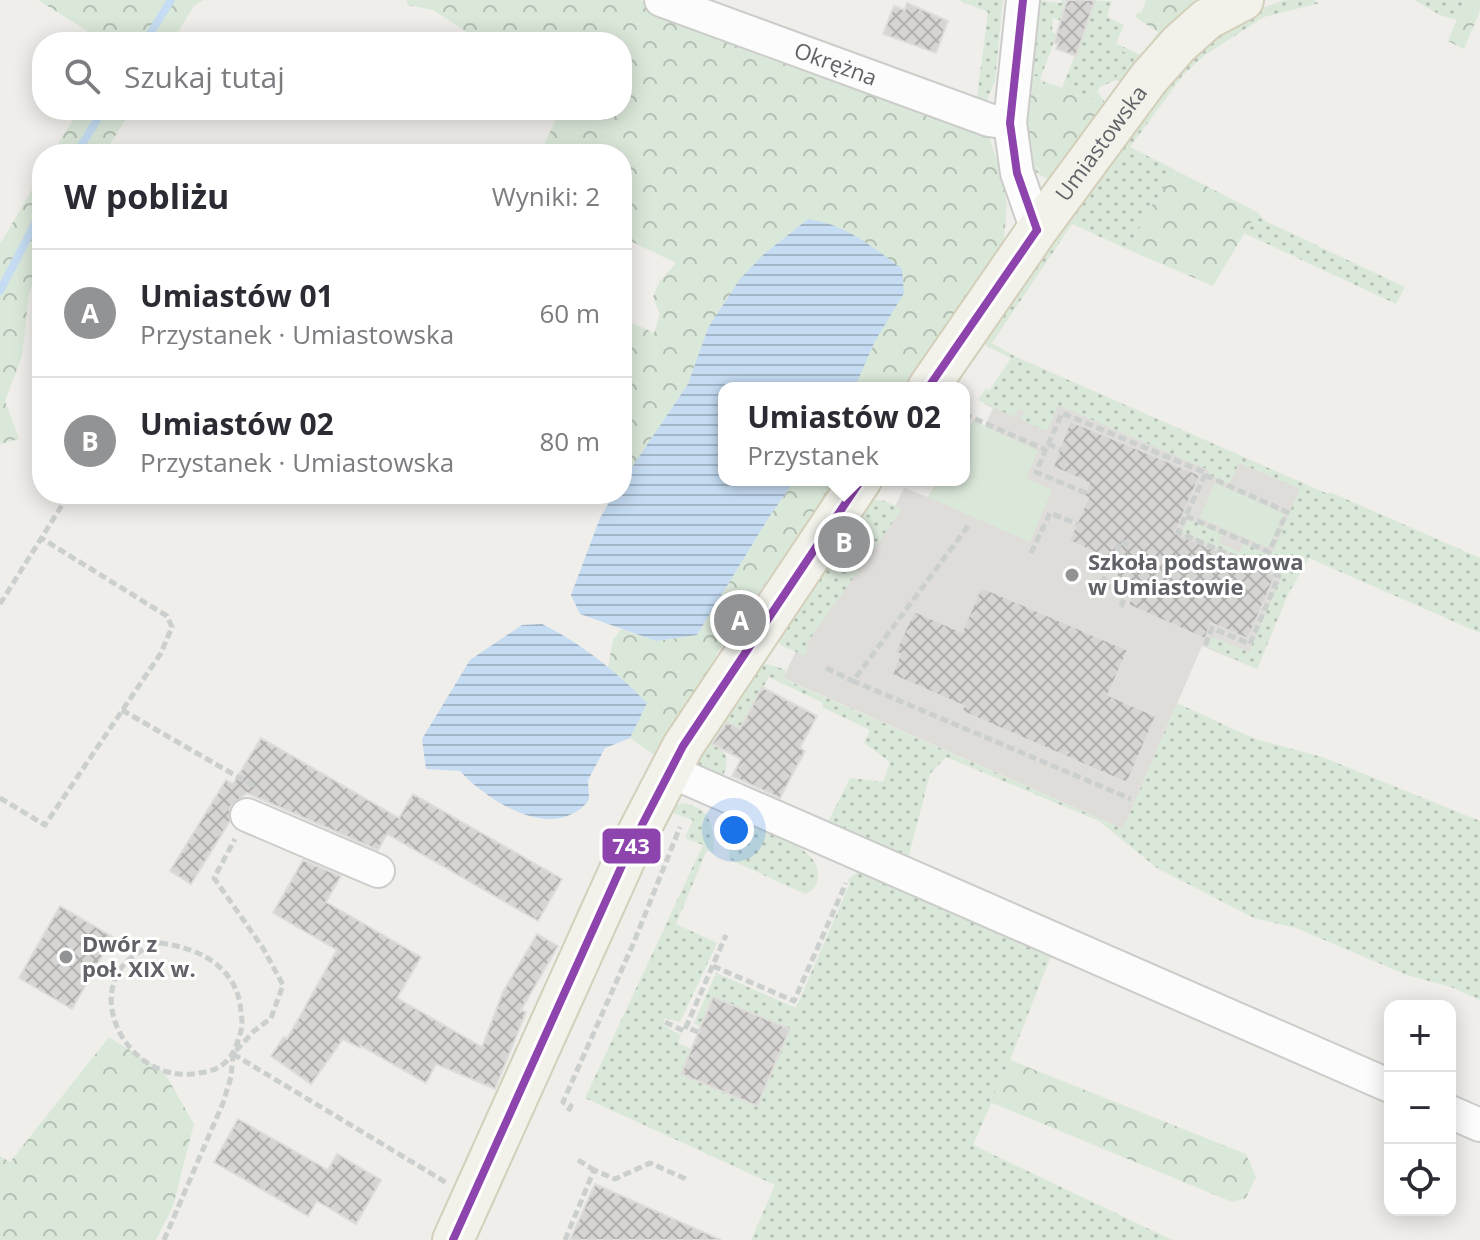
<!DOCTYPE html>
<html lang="pl">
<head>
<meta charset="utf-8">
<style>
	:root { --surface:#fff; --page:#f2f2f3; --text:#2b2b33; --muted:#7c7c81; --line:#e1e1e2; --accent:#929395 }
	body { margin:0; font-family:"Open Sans",sans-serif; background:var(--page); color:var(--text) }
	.controls { position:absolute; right:24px; bottom:24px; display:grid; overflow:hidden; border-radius:16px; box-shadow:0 4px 20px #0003 }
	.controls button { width:72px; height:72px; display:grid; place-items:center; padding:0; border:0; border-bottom:2px solid var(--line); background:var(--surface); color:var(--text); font:40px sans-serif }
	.you { position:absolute; left:734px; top:830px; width:28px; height:28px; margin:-20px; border:6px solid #fff; border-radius:50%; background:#1a73e8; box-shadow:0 0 0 12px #1a73e833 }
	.badge { display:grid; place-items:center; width:52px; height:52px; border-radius:50%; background:var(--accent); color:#fff; font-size:26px; font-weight:700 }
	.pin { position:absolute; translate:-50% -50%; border:4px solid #fff; box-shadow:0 2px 8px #0006 }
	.popup { position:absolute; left:718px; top:382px; width:252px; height:104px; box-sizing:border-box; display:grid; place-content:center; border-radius:16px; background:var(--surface); filter:drop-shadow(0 2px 6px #0005); font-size:26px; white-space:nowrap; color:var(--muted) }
	.popup b { font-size:30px; color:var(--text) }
	.popup::after { content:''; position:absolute; left:50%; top:100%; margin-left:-16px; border:16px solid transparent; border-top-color:var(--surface) }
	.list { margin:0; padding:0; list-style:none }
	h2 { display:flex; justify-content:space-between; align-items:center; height:104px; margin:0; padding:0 32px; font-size:34px }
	h2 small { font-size:26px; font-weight:400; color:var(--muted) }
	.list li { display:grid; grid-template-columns:52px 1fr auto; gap:24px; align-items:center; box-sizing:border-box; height:128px; padding:0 32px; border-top:2px solid var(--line) }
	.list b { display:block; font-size:30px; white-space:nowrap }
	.list p { margin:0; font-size:26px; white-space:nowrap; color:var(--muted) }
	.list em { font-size:26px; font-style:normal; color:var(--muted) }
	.icon { flex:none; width:44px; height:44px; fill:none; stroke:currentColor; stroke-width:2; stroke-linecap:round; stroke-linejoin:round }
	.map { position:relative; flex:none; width:1480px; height:1240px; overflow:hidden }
	.search { position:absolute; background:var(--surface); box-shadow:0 4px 20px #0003; left:32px; top:32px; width:600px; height:88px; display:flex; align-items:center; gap:20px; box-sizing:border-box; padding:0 28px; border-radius:32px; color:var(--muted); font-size:30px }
	.panel { position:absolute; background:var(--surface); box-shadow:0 4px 20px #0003; left:32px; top:144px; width:600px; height:360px; border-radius:32px }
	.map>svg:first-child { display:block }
	.education { fill:#dfddd9 }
	.grass { fill:url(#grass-dots) }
	.forest { fill:url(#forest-crowns) }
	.green { fill:#dae8d9 }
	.water { fill:url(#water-rules) }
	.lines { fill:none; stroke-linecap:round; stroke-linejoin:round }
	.stream { stroke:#c5dcf2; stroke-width:8 }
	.building { fill:url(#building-cross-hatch); stroke:#deddda; stroke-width:2 }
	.minor-casing { stroke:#cccccb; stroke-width:36 }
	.major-casing { stroke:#d4cfbb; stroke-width:44 }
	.path { stroke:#cbcfcd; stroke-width:5; stroke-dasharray:8 4; stroke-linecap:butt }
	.minor { stroke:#fdfcfc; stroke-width:32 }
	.major { stroke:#f2f2eb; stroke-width:40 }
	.bus-1-casing { stroke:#fff; stroke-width:14 }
	.bus-1 { stroke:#8e44ad; stroke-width:8 }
	.poi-dot { fill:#929395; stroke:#fff; stroke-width:3 }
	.labels { text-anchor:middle; stroke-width:6; stroke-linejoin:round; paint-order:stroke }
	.street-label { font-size:22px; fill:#606267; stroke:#fff }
	.poi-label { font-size:22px; font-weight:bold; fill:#606267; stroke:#fff; text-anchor:start }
	.line-badge { stroke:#fff; stroke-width:3 }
	.badge-label { font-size:22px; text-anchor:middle; font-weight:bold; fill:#fff }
</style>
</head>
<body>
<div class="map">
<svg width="1480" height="1240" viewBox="0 0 1480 1240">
	<defs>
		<pattern id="grass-dots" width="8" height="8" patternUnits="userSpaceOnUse" patternTransform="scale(2)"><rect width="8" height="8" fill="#dae8d9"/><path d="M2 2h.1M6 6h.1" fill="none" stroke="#b4bfb4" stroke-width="1.8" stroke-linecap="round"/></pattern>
		<pattern id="forest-crowns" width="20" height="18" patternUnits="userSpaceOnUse" patternTransform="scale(2)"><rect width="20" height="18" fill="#dae8d9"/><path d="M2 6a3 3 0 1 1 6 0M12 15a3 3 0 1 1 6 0" fill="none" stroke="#b4bfb4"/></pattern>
		<pattern id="water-rules" width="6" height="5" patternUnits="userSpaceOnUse" patternTransform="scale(2)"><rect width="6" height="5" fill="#c5dcf2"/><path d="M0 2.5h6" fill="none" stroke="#a3b6c8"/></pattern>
		<pattern id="building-cross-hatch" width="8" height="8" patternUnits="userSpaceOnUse" patternTransform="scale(2)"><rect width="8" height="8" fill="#d6d5d3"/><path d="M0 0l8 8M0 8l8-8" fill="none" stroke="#b1b0af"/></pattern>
	</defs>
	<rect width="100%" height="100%" fill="#efeeea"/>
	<polygon class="education" points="1016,357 1329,495 1257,669 1202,646 1123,829 783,678 800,643 895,506 904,488 928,497 938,480 964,480 964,436 973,421 985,426 993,408 984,404"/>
	<g class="grass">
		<polygon points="708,0 977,97 988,12 958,0 1003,0 995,81 987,100 974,106"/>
		<path d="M1035,0L1061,3L1062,0L1112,1L1107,17L1124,25L1116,43L1105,39L1137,58L1131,72L1118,71L1116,80L1100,87L1093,100L1062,88L1085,30L1053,18L1052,32L1057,34L1041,77L1032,76L1029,147L1037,169L1054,176L1049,179C1043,177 1037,174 1033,169C1013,141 1032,36 1035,0Z"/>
		<polygon points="1284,0 1313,0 1320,3 1264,17 1205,55 1184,74 1130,147 1177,171 1149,209 1129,250 1072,224 992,343 1016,357 1328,494 1330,492 1480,558 1480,633 1309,558 1287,596 1257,669 1208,647 1212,637 1249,652 1282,576 1182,533 1188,519 1222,534 1219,543 1240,552 1244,544 1271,555 1300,489 1239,463 1229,484 1208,474 1209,470 1058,405 1047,431 1021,420 1024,411 1018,409 1014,417 978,400 986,388 989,391 1011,358 979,342 1185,56 1249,13"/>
		<polygon points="1414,0 1465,0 1457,20 1440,15"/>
		<polygon points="1257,212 1265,221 1405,287 1396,304 1244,233"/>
		<polygon points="869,499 885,501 902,509 807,643 806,656 782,646 777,639 836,547 841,550 849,538 845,535"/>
		<path d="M768,664L786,670L784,679L1123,829L1177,703L1255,739L1322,757L1480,821V1000L1451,987L1407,975L1296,928L1254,918L1157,868L1099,821L946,757L930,774L908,859L825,828L850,778L883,782L890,762L864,743L870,730L822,707L823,703L769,677L749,712L773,724L746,732L723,720L711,743C731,754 729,761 721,781L697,766L695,759L756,665Z"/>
		<path d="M683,803C711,808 714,826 714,852L707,850L676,924L717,943L680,1022L665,1018L663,1025L681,1035L678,1043L691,1049L681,1074L757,1106L790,1030L713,997L700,1027L694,1023L716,973L796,1008L850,883L848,880L856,873H870L1055,946L1010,1060L973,1145L1172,1240H751L775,1185L585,1098L703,845L685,838L693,820L665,810Z"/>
		<path d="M741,822C763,832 819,847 818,874C818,885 814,890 805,894L729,859V832L733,825Z"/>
	</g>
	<g class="forest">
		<polygon points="38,0 204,0 194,6 172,42 96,42 86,30"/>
		<polygon points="406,0 639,0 968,121 987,130 1003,179 1007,206 1003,248 927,365 908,388 852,388 875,342 808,219 764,254 708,328 688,384 622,482 622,318 654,333 660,314 653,297 660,281 676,263 622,237 622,154 540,154 560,110 622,110 622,42 482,42 433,10 408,5"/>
		<polygon points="1146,0 1209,0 1128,84 1116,80 1118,70 1131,72 1136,58 1102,41 1104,38 1143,56 1158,32 1135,17 1138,12 1141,13"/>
		<polygon points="1465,0 1480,0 1480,11 1464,49 1448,41"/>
		<path d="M1031,76L1041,77L1040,80L1092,99L1098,92L1110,110L1054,176C1015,171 1029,102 1031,76Z"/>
		<polygon points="79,110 131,110 104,154 52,154"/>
		<polygon points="1177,171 1257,212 1213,286 1129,250 1149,209"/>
		<polygon points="42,173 42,265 29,293 22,356 5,401 19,439 0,444 0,244"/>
		<polygon points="795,480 839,480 742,616 734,623 736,625 716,655 717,664 657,757 630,738 647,703 608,667 613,640 621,629 656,641 697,635 769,517"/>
		<polygon points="109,1037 164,1072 194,1124 173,1206 156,1240 0,1240 0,1156 10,1162"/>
		<polygon points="1010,1060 1246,1154 1256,1177 1246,1198 1232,1202 990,1102"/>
	</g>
	<g class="green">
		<polygon points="973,421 1038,451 1026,478 1052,490 1030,542 928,497 938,480 964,480 964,436"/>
		<polygon points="1215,483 1284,514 1269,548 1200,518"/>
	</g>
	<g class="water">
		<path d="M808,219C845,224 873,247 902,269L904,293L875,341L857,382L852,388H724V480H795L769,517L697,635L656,641L580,614L571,595L600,518L614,494H622V482L688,384L708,328L740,279L764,254Z"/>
		<path d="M542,624C581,643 617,672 647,703L630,738L605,748L588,780L589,800C554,844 489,802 460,771L426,769L422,739L470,660L522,625Z"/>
	</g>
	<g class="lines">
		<g class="stream">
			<polyline points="145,42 171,0"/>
			<polyline points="76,154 103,110"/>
			<polyline points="0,291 42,210"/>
		</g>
	</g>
	<g class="building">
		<polygon points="1067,0 1095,0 1076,56 1056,49 1058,44 1054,43"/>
		<polygon points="907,3 948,21 936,53 883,34 894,6 905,10"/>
		<polygon points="1070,421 1200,475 1175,533 1275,576 1248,639 1211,623 1205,639 1128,605 1136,584 1116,576 1121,564 1069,541 1088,498 1084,496 1089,483 1053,467"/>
		<polygon points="981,587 1128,650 1108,695 1156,716 1127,783 961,711 964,706 892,675 900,654 895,652 914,611 962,632"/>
		<polygon points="762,687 817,716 800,748 805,751 780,798 732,776 741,759 712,744 727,722 740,729"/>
		<polygon points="261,738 399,818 413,794 562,879 538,921 387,834 378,850 247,793 230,807 230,821 191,884 170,871 226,780 233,784"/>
		<polygon points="303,860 341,876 326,902 421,957 397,998 482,1047 503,992 537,934 558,946 521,1010 526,1012 495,1089 436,1064 426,1083 361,1046 360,1048 343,1039 311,1084 271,1056 284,1037 287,1039 337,950 273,913"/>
		<polygon points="60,906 113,937 72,1009 19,978"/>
		<polygon points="713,997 790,1029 757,1106 681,1074"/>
		<polygon points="238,1119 328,1170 337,1154 381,1180 356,1224 317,1201 308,1216 214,1162"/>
		<polygon points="595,1184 721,1240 570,1240"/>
	</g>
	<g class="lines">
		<g class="minor-casing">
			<g id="minor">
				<path id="s1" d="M661,0L989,120L1010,123"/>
				<polyline points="1023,0 1010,123 1017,173 1037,230"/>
				<polyline points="670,771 1390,1086"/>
				<polyline points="247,815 378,871"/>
				<polyline points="1450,1112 1480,1125"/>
			</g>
		</g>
		<g class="major-casing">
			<g id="major">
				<path id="s2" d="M928,388L1037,230L1149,78L1179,44L1207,19L1243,0"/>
				<polyline points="453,1240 628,852 683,746 861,480"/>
			</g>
		</g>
		<g class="path">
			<polyline points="964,414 1046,450"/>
			<polyline points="1048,444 1061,450"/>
			<polyline points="1086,493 1036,472 1062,413 1206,473 1178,532 1279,576 1250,644 1212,628 1205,646"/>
			<polyline points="1186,516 1269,552 1287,512 1205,475"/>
			<polyline points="968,526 853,681 1131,799"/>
			<polyline points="1129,545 1121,541 1102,583 1132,596"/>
			<polyline points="1031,553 1050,513 1077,524"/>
			<polyline points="0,604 69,494"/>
			<polyline points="1121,607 1126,594"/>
			<polyline points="826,668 853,681"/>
			<polyline points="122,710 252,785 254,790"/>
			<polyline points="0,798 45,825 161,653 172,627 167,616 41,538"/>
			<path d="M160,943C200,948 237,967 241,1011C242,1019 243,1026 240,1034C236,1047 233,1057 222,1065C216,1070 207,1072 199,1073C122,1088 67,970 160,943Z"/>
			<polyline points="713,966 794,1001 846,883"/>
			<polyline points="665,1022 684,1031 686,1027"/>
			<polyline points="698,1032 686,1027 726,935"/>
			<polyline points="233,1054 447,1183"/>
			<polyline points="568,1111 571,1106 563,1102 634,942 680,827"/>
			<polyline points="578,1160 594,1170"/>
			<polyline points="164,1240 223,1103 231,1077 233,1054 254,1031 271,1018 283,985 263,948 214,878 235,839"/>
			<polyline points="565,1240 594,1170 615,1179 650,1163 686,1179"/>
		</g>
		<use href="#minor" class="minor"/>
		<use href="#major" class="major"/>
		<g class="bus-1-casing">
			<g id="bus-1">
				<polyline points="1023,0 1010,123 1017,173 1037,230"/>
				<polyline points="928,388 1037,230"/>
				<polyline points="453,1240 628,852 683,746 861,480"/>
			</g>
		</g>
		<use href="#bus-1" class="bus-1"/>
	</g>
	<g class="poi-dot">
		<circle cx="1072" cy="575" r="8"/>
		<circle cx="66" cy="957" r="8"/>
	</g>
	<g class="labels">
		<g class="street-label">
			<text dy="8" stroke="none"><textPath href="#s1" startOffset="186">Okrężna</textPath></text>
			<text dy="8" stroke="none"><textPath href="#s2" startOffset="300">Umiastowska</textPath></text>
		</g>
		<g class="poi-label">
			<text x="1088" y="570">Szkoła podstawowa<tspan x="1088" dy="25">w Umiastowie</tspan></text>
			<text x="82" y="952">Dwór z<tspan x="82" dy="25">poł. XIX w.</tspan></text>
		</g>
	</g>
	<rect class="line-badge" x="601" y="827" width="61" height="38" rx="8" fill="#8e44ad"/>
	<g class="badge-label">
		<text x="631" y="854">743</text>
	</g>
</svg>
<div class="controls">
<button>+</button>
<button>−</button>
<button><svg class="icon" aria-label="locate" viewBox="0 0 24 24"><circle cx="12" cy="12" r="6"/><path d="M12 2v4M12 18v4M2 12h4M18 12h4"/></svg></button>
</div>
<div class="you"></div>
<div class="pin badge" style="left:740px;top:620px">A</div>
<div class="pin badge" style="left:844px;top:542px">B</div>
<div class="popup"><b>Umiastów 02</b>Przystanek</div>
<div class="search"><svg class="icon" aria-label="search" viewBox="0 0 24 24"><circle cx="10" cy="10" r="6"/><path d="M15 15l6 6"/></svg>Szukaj tutaj</div>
<section class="panel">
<h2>W pobliżu<small>Wyniki: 2</small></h2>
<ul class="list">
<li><span class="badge">A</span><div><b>Umiastów 01</b><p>Przystanek · Umiastowska</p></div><em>60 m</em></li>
<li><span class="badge">B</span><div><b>Umiastów 02</b><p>Przystanek · Umiastowska</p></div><em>80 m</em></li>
</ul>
</section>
</div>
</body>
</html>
